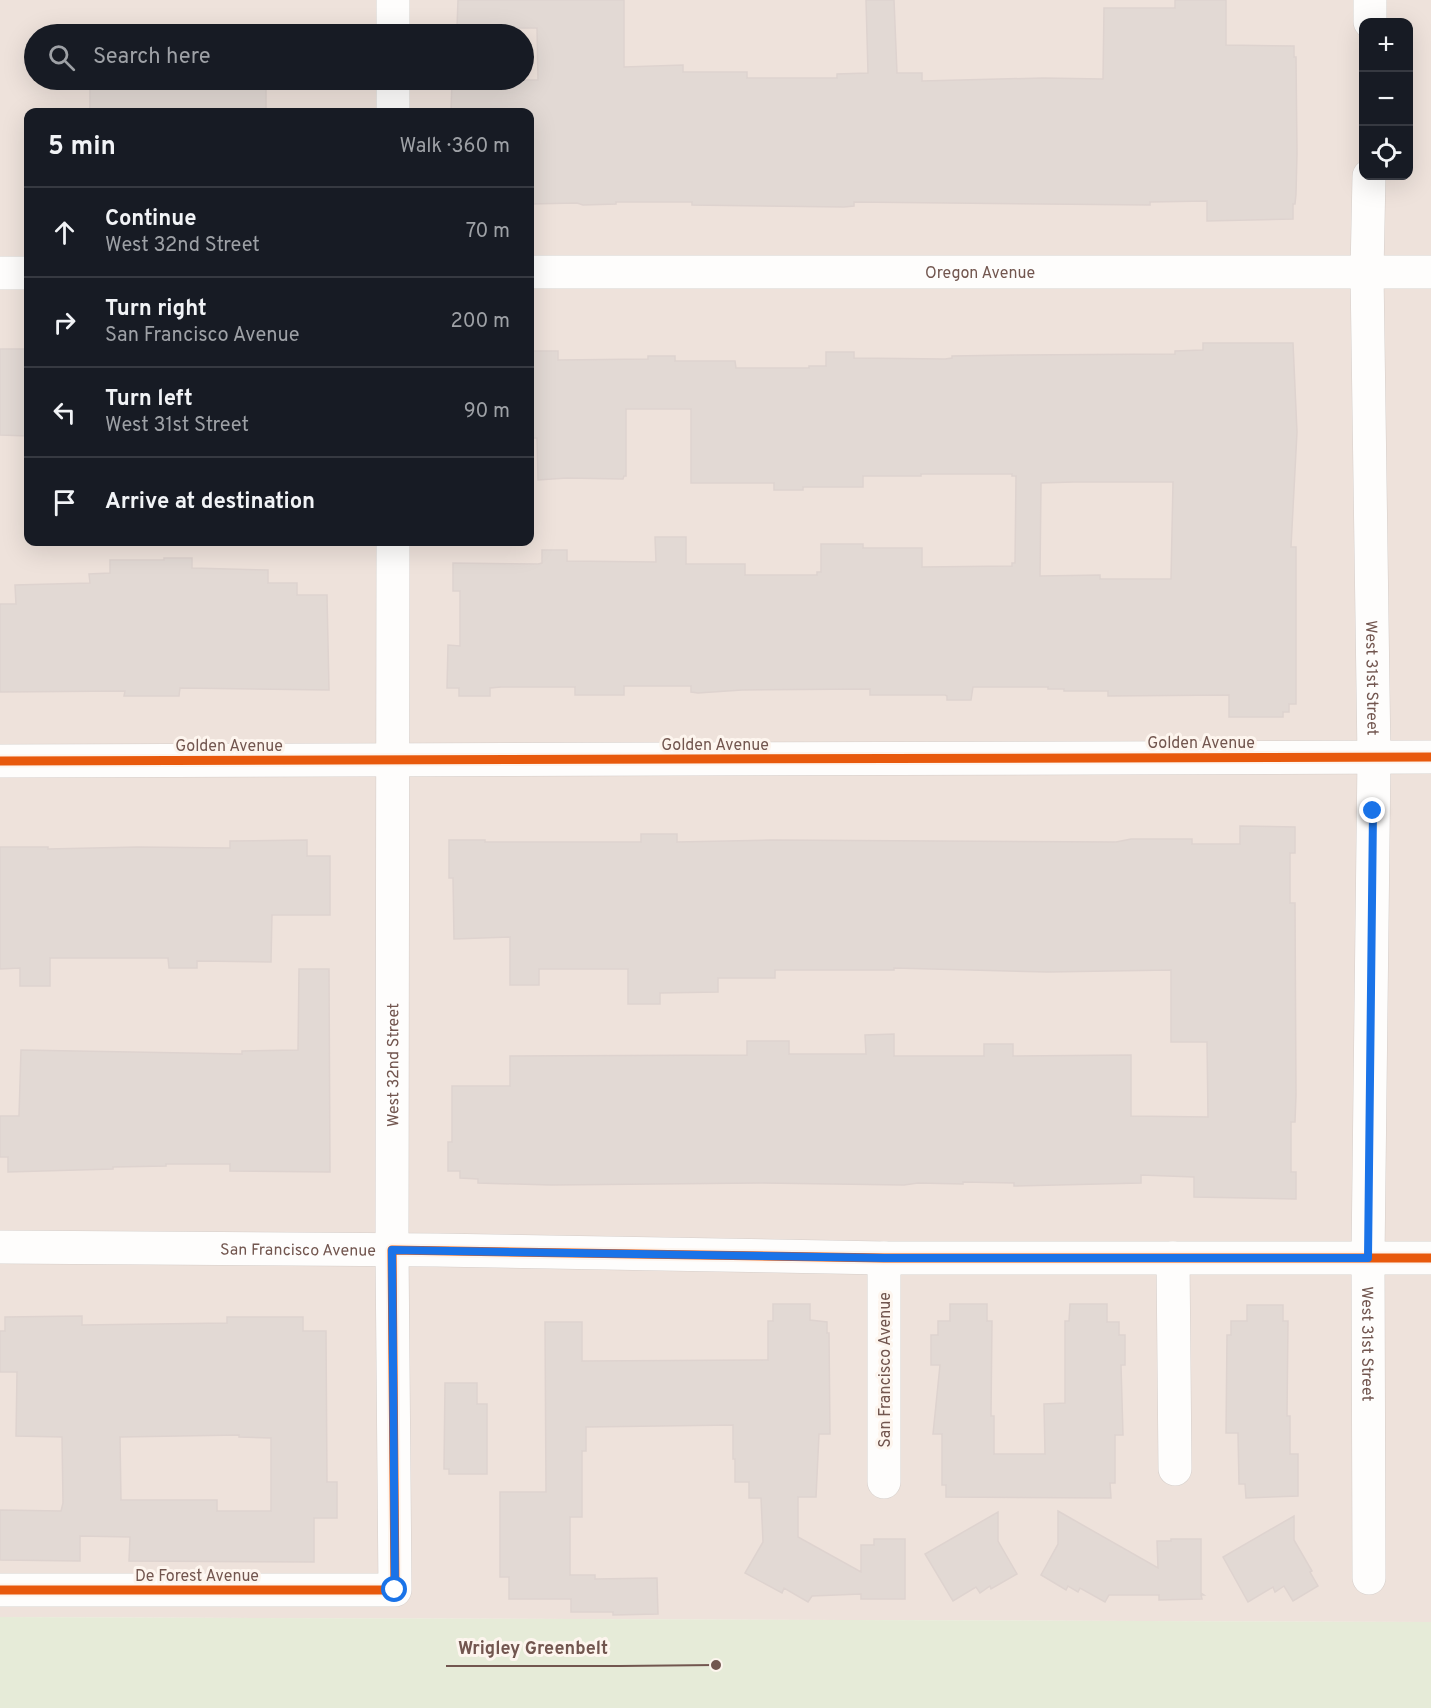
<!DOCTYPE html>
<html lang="en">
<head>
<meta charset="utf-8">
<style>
	:root { --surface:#171b24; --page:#242831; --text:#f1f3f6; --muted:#9ea1a6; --line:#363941 }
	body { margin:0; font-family:Overpass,sans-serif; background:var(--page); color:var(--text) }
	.controls { position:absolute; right:18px; top:18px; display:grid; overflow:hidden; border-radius:12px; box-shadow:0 6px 24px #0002 }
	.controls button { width:54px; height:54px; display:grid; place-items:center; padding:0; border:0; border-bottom:2px solid var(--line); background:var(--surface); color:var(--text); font:30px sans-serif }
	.stop { position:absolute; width:18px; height:18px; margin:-14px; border:4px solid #1a73e8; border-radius:50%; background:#fff }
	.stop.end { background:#1a73e8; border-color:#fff; box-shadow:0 2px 6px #0008 }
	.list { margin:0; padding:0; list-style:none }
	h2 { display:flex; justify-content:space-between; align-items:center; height:78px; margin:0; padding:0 24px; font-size:26px }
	h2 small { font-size:20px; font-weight:400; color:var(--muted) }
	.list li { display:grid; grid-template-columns:39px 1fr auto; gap:18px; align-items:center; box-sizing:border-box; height:90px; padding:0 24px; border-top:2px solid var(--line) }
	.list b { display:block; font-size:22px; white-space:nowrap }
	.list p { margin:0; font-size:20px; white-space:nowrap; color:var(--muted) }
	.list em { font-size:20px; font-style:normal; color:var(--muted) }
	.icon { flex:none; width:33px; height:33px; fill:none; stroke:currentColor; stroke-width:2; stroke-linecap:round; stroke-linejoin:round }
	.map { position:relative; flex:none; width:1431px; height:1708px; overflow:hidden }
	.search { position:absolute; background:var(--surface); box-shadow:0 6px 24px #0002; left:24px; top:24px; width:510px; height:66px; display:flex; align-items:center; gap:15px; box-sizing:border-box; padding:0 21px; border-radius:33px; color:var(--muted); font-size:22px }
	.panel { position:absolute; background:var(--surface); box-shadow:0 6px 24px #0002; left:24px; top:108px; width:510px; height:438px; border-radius:12px }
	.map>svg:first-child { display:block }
	.residential { fill:#eee2db; fill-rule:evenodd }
	.green { fill:#e6ebd8 }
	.building { fill:#e2d9d4; stroke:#ded3cf; stroke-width:1.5; fill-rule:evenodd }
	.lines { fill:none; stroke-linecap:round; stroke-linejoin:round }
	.street-casing { stroke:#d5ceca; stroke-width:34 }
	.street { stroke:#fefdfc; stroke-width:33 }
	.cycleway-casing { stroke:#fdf5ee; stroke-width:13 }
	.cycleway { stroke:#e8590c; stroke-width:9 }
	.route { stroke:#1a73e8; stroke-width:8 }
	.labels { text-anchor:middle; stroke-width:6; stroke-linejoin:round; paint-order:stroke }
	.street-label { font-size:16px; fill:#72564f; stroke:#fdf5ee }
	.leader { fill:none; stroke:#72564f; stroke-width:2 }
	.callout-dot { fill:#72564f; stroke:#fdf5ee; stroke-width:2 }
	.callout-label { font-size:18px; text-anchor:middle; font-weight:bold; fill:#72564f; stroke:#fdf5ee; stroke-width:6; stroke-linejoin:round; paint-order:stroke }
</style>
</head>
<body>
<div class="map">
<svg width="1431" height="1708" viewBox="0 0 1431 1708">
	<rect width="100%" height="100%" fill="#f6f1ec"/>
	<path class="residential" d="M0,0H1431V1622L0,1617ZM1364,22H1408V176H1364ZM34,34H524V80H34ZM28,112H530V542H28Z"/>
	<polygon class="green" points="0,1617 1431,1622 1431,1708 0,1708"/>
	<g class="building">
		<polygon points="458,0 624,0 624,67 683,65 683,72 747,72 747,78 837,78 837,74 868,73 866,0 894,0 897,73 922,73 922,81 1043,78 1103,79 1104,8 1175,8 1175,0 1226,0 1226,45 1294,46 1294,57 1296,57 1297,153 1296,194 1295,204 1293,204 1293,219 1207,221 1207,201 1150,202 1150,205 854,202 854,206 844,207 692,205 692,202 616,202 616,204 583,205 577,203 530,204 530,112 451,112 452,80 538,80 537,28 457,28"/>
		<rect x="90" y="80" width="176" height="32"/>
		<path d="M1203,343H1293L1297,432L1291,547H1296V704H1289V712H1283V717H1229V695L1108,696V691H1064V689H1048V687H973L971,700H947V696L945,695H870V689L742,690L698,693L691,692V686H624V695H575V687H501L490,688V696H459V688H447L448,645L460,646V591H453V563L538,564L542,563V550H567V561L656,562L655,537H686V564H745V575H817V572H821V544H863V548H922V567L1012,566V563H1015L1016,476H1012V474H921V476H863V487H803V490H774V483H691V409H626V476H624L623,479L567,478L538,480L537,438H530V351H558V360L648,359V356H675V361H735L736,368H809V366H826V352H854V358L945,359L952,358V356L1014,355L1175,354V351L1203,350ZM1073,482H1173L1171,579H1100V575L1040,576L1041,483Z"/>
		<polygon points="0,349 28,349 28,436 0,435"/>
		<polygon points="164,558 192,558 192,568 268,570 268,583 297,583 297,595 327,595 329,690 180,688 179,696 124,696 125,691 0,692 0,604 16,604 15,585 90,583 89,574 110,573 110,560 164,560"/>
		<polygon points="1240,826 1295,827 1295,853 1290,853 1290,903 1295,903 1296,1095 1295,1122 1291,1122 1291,1172 1296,1172 1296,1199 1194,1197 1194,1177 1141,1175 1141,1183 1014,1186 1014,1183 963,1182 963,1184 918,1183 904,1185 760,1183 551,1185 478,1183 478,1179 460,1178 460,1171 448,1171 448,1142 452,1142 452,1086 510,1086 510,1056 747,1055 747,1041 789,1041 789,1054 866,1054 865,1035 894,1034 894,1056 984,1056 984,1044 1013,1044 1013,1056 1131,1055 1131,1116 1208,1117 1207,1042 1171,1042 1171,970 1048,972 894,968 894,970 775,970 775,978 718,978 718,992 660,993 660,1004 628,1004 628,969 539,969 539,985 510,985 510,937 454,939 453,878 449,878 449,840 485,840 485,842 641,842 641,834 677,834 677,842 771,840 1116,842 1131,839 1192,839 1192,844 1240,844"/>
		<polygon points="307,840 307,856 330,856 330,915 272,915 271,962 197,961 197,968 169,968 168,958 50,958 50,986 20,986 20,968 0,969 0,847 48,847 48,849 138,847 230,848 230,841"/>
		<polygon points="299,969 329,969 330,1172 230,1171 230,1164 166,1164 166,1166 113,1167 113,1169 8,1172 8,1157 0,1157 0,1116 19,1116 21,1050 242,1054 242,1051 298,1050"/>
		<polygon points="773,1304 810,1304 810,1320 827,1322 827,1333 829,1333 830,1434 819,1434 816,1497 798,1497 798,1537 861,1572 861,1545 874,1545 874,1539 905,1539 905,1599 861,1599 861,1594 812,1596 808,1602 784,1588 782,1593 745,1573 763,1542 761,1498 749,1498 749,1482 735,1482 735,1459 733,1459 733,1425 586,1427 586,1451 582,1451 582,1517 570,1517 570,1575 595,1575 595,1579 657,1578 658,1614 613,1615 613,1612 571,1612 571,1599 509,1599 509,1577 500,1577 500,1492 546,1492 545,1322 582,1322 582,1361 768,1360 768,1321 773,1321"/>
		<polygon points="950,1304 987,1304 987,1321 992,1321 991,1416 994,1416 994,1454 1045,1454 1044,1404 1065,1403 1065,1321 1069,1321 1070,1304 1107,1304 1107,1322 1119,1322 1119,1335 1125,1335 1125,1365 1121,1365 1123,1435 1115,1435 1115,1483 1110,1483 1111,1498 946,1497 946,1485 942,1485 942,1434 933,1434 940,1365 931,1365 931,1335 938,1335 938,1321 950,1321"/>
		<polygon points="1247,1305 1283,1305 1283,1321 1288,1321 1287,1416 1290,1416 1290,1454 1298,1454 1298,1496 1246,1498 1245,1484 1239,1484 1238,1433 1226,1433 1227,1335 1231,1335 1231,1321 1247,1321"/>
		<path d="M82,1316V1325L227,1323V1317H303V1331H326L327,1482H337V1518H314V1562L129,1561L130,1537L80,1536V1561L0,1560V1510L61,1511L63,1503L62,1437L16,1436L17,1372H0V1331H5V1317ZM239,1435V1437L271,1438V1511H217V1500H121L120,1437Z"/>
		<polygon points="445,1383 477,1383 477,1404 487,1404 487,1474 449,1474 449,1469 444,1469"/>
		<polygon points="1058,1511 1158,1568 1157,1541 1171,1541 1171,1539 1201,1539 1201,1593 1204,1595 1201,1595 1202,1599 1159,1600 1159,1595 1109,1595 1105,1602 1080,1588 1078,1592 1068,1586 1066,1590 1041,1575 1058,1544"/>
		<polygon points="998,1512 998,1541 1017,1574 991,1589 990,1586 980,1593 976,1587 953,1601 925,1554"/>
		<polygon points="1294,1516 1294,1540 1312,1571 1310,1572 1318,1586 1293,1601 1284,1586 1275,1592 1273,1587 1248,1602 1223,1557"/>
	</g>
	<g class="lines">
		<g class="street-casing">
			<g id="street">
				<polyline points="393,0 393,34"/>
				<polyline points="1370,22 1370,0"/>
				<polyline points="393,80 393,112"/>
				<path id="s1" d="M1369,176L1367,272L1374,757L1368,1258L1369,1578"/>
				<path id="s2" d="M530,272H1431"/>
				<polyline points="0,273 28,273"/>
				<polyline points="0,761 1431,757"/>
				<path id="s3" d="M0,1247L436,1250L884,1258H1431"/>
				<polyline points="884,1258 884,1482"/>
				<polyline points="1173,1258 1175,1469"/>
				<path id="s4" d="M0,1590H395L392,1250L393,542"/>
			</g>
		</g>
		<use href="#street" class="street"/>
		<g class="cycleway-casing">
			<g id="cycleway">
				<polyline points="0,761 1431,757"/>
				<polyline points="0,1590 395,1590 392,1250 884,1258 1431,1258"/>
			</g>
		</g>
		<use href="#cycleway" class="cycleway"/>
	</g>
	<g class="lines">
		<polyline class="route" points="395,1590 392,1250 884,1258 1368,1258 1373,811"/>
	</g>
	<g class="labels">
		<g class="street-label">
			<text dy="6" stroke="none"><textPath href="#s2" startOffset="450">Oregon Avenue</textPath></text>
			<text dy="6" stroke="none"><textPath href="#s1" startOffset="502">West 31st Street</textPath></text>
			<text x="1201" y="748">Golden Avenue</text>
			<text x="715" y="750">Golden Avenue</text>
			<text x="229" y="751">Golden Avenue</text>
			<text dy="6" stroke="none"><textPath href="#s4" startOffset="920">West 32nd Street</textPath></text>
			<text dy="6" stroke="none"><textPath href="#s3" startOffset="298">San Francisco Avenue</textPath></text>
			<text dy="6" stroke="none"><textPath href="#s1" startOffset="1168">West 31st Street</textPath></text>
			<text transform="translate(884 1370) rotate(-90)" y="6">San Francisco Avenue</text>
			<text x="197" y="1581">De Forest Avenue</text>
		</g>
	</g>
	<path class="leader" d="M716 1665L620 1666H446"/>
	<circle class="callout-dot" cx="716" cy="1665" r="6"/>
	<g class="callout-label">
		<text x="533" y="1654">Wrigley Greenbelt</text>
	</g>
</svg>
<div class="controls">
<button>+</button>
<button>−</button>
<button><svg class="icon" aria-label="locate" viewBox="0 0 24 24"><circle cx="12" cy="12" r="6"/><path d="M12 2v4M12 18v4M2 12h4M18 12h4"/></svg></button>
</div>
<div class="stop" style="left:395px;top:1590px"></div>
<div class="stop end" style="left:1373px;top:811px"></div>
<div class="search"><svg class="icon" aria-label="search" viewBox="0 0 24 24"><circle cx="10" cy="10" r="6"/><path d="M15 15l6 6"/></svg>Search here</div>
<section class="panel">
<h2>5 min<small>Walk · 360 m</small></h2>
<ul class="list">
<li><svg class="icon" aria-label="ahead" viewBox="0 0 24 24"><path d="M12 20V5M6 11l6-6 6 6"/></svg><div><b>Continue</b><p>West 32nd Street</p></div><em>70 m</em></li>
<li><svg class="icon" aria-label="right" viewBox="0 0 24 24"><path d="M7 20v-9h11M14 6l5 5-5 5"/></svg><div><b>Turn right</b><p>San Francisco Avenue</p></div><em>200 m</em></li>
<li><svg class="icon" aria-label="left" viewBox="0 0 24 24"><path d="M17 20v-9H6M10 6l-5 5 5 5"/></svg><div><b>Turn left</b><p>West 31st Street</p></div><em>90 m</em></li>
<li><svg class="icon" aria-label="arrive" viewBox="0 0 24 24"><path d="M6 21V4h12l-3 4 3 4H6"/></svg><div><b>Arrive at destination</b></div></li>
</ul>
</section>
</div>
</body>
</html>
